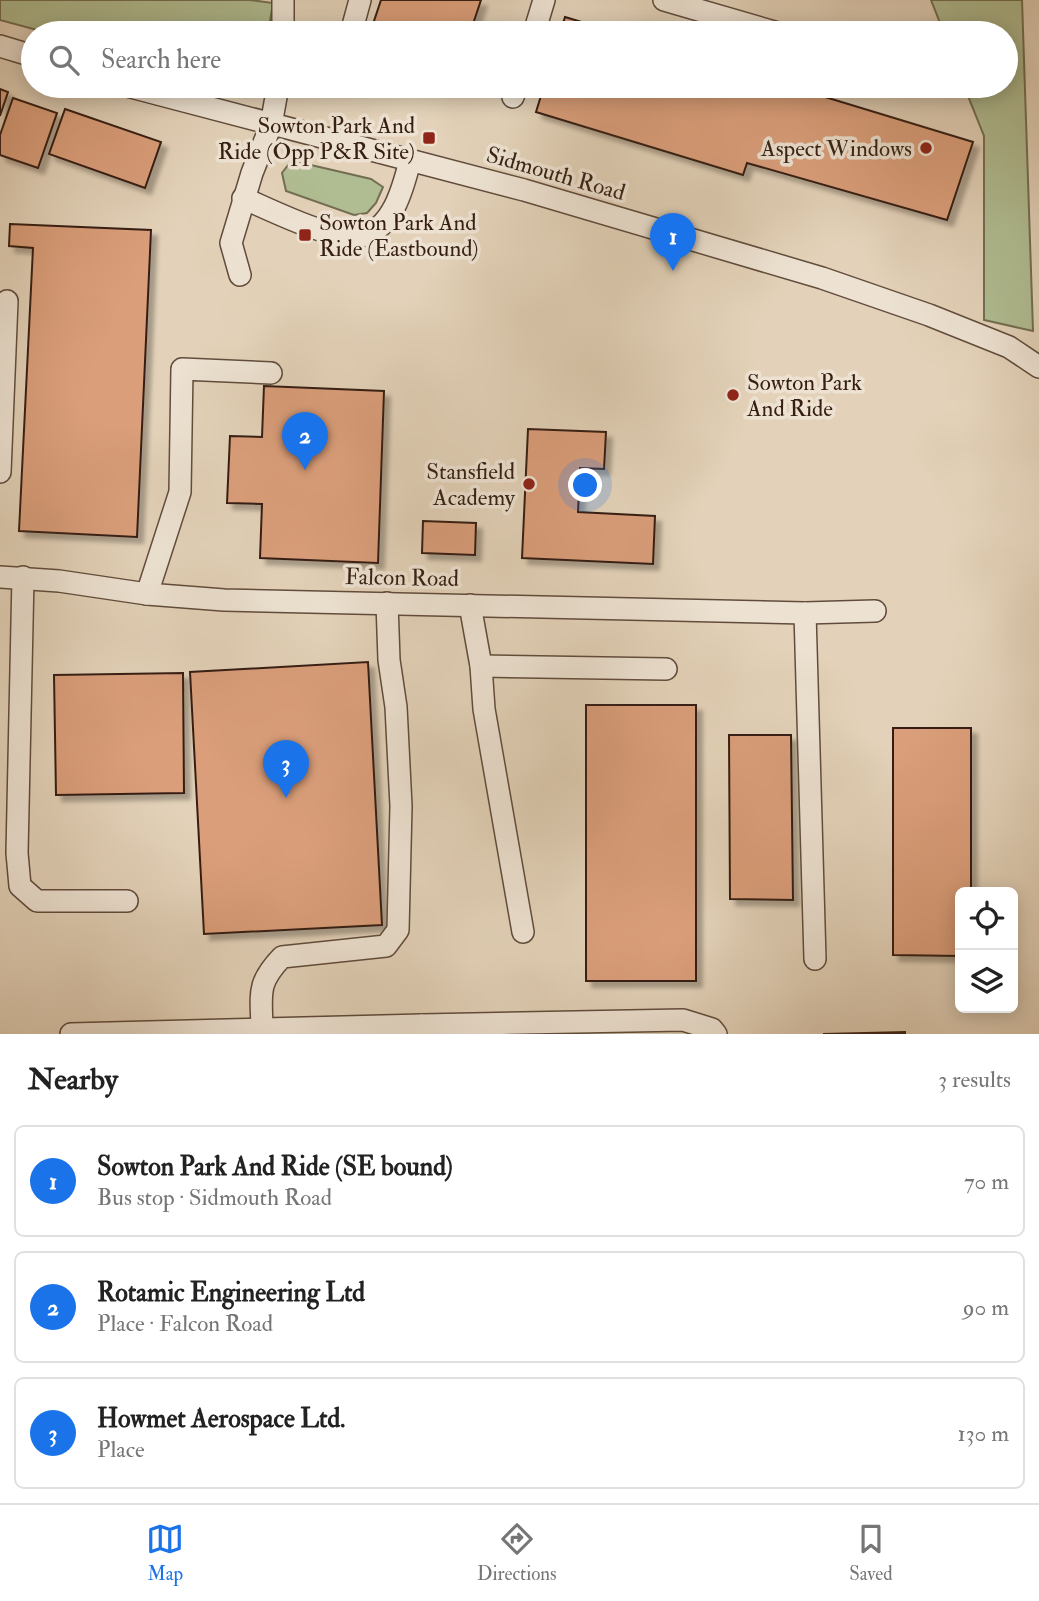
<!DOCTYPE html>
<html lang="en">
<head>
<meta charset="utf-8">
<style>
	:root { --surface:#fff; --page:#f2f2f2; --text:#222; --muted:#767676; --line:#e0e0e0; --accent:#1a73e8 }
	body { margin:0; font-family:"IM FELL Double Pica",serif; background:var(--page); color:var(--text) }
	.controls { position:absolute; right:21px; bottom:21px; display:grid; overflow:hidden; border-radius:10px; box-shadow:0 4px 18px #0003 }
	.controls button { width:63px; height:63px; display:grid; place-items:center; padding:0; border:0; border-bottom:2px solid var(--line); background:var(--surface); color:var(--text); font:35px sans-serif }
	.you { position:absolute; left:586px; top:486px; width:24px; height:24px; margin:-18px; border:5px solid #fff; border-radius:50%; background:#1a73e8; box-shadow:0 0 0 10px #1a73e833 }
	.badge { display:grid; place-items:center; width:46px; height:46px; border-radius:50%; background:var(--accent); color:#fff; font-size:23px; font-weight:700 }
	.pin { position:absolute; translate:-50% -58px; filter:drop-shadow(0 2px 4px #0008) }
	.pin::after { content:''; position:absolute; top:37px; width:24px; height:21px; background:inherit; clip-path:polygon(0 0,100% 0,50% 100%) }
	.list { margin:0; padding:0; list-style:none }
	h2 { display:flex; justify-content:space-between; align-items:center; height:91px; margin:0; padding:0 28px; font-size:30px }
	h2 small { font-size:23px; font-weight:400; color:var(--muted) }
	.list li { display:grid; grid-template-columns:46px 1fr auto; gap:21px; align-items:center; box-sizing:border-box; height:112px; margin:0 14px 14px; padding:0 14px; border:2px solid var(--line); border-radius:10px }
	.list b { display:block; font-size:26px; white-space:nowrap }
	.list p { margin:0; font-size:23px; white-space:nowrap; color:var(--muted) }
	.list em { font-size:23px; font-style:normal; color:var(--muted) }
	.icon { flex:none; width:38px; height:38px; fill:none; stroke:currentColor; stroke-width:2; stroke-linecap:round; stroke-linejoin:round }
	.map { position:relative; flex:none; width:1039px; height:1034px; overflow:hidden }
	.search { position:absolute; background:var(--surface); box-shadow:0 4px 18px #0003; left:21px; right:21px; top:21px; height:77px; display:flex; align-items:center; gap:18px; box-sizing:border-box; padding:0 24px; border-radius:38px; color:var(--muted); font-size:26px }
	.sheet { height:469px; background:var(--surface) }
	nav { display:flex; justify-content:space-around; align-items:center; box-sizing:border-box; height:98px; border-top:2px solid var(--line); background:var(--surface); font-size:19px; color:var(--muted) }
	nav a { display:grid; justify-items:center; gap:4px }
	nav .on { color:var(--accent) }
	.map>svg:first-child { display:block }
	.green { fill:#b0bd92; stroke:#736e52; stroke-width:2 }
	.building { fill:#da9e7a; stroke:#361f12; stroke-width:2; filter:url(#shadow) }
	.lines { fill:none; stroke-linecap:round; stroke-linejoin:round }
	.minor-casing { stroke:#614c3c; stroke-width:24 }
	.minor { stroke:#ede2d2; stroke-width:21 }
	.poi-dot { fill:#8f2418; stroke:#ede2d2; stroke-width:2.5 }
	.labels { text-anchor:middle; stroke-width:7; stroke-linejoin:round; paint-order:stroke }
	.poi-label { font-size:23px; fill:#361f12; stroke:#ede2d2; text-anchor:end }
	.street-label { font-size:23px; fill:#361f12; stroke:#ede2d2 }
</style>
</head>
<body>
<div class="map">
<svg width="1039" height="1034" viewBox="0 0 1039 1034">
	<defs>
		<filter id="shadow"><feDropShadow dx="6" dy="6" stdDeviation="2" flood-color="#0004"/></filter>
	</defs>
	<rect width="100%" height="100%" fill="#e3d2b9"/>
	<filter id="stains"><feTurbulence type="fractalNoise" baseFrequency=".00286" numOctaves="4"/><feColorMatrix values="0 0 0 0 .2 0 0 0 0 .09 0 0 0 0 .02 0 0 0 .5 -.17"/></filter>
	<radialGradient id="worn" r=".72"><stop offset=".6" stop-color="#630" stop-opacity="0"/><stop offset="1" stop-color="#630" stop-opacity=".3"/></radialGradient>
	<g class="green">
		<polygon points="0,0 250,0 273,3 268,33 48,33 0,20"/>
		<polygon points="931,0 1022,0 1033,331 984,320 984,136 964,86 1006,86 1006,33 944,33"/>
		<polygon points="298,162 371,179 383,187 376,203 367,213 354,215 286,191 282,173 288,165"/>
	</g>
	<g class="building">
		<polygon points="381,0 481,0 470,33 370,33"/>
		<polygon points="565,17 618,33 560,33"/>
		<polygon points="544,86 789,86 973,142 947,220 747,163 743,175 536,112"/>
		<polygon points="0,89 8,92 0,116"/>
		<polygon points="13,98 57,113 38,168 0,155 0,135"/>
		<polygon points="65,109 161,142 145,188 49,154"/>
		<polygon points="10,224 151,230 137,537 19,531 33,248 9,246"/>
		<polygon points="264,386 384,391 378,563 260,558 262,504 227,503 230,436 262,437"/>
		<polygon points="528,429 606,432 604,469 580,468 578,512 655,516 653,564 522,558"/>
		<polygon points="423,521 476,523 475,555 422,553"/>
		<polygon points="368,662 382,925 204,934 190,672"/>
		<polygon points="183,673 184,793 56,795 54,675"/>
		<rect x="586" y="705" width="110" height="276"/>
		<polygon points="893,728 971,728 971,892 960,892 960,956 893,955"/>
		<polygon points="729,735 791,735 793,900 730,899"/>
		<polygon points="905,1032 905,1034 823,1034"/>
	</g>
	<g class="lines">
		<g class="minor-casing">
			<g id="minor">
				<polyline points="664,0 778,33"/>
				<polyline points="283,33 283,0"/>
				<polyline points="351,33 360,0"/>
				<polyline points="534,33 544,0"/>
				<polyline points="0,46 33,56"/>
				<polyline points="127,86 524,190 822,278 929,315 1009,347 1039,367"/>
				<polyline points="513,97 517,86"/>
				<path d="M243,198C269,209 336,243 362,236C393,228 403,188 410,161"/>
				<polyline points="240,275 231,243 252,173 271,125 278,86"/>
				<polyline points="0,472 7,301"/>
				<polyline points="0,577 59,581 147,594 224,600 805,613 875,611"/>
				<polyline points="23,577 17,853 20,886 37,901 127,901"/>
				<polyline points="147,594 180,492 182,369 271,373"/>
				<polyline points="470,605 481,666 484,709 523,932"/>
				<polyline points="805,613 815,959"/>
				<polyline points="481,666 666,669"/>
				<path d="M262,1027C261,993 257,983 282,957L386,946L398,930L401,806L396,707L389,660L387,603"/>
				<polyline points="71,1034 422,1025"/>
				<polyline points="423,1034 422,1025 683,1020 712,1029 716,1034"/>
			</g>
		</g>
		<use href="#minor" class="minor"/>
	</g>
	<g class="poi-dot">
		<rect x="422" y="131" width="14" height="14" rx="3.5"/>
		<circle cx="926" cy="148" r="7"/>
		<rect x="298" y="228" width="14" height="14" rx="3.5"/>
		<circle cx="733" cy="395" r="7"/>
		<circle cx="529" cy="484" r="7"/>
	</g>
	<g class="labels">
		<g class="poi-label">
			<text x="415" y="133">Sowton Park And<tspan x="415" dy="26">Ride (Opp P&amp;R Site)</tspan></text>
			<text x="912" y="156">Aspect Windows</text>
			<text x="319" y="230" text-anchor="start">Sowton Park And<tspan x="319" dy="26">Ride (Eastbound)</tspan></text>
			<text x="747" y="390" text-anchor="start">Sowton Park<tspan x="747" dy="26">And Ride</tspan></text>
			<text x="515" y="479">Stansfield<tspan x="515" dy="26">Academy</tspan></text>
		</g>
		<g class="street-label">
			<text transform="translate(556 173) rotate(16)" y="8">Sidmouth Road</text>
			<text transform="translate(402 577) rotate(1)" y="8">Falcon Road</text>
		</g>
	</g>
	<rect width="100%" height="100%" filter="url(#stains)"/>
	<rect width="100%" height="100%" fill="url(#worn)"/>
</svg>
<div class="controls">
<button><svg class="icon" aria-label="locate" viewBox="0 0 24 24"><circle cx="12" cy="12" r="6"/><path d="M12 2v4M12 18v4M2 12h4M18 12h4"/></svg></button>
<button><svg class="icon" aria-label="layers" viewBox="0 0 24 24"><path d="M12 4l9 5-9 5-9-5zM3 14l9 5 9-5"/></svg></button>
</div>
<div class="you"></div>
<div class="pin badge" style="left:673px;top:271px">1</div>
<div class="pin badge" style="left:305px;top:470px">2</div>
<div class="pin badge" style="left:286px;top:798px">3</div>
<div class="search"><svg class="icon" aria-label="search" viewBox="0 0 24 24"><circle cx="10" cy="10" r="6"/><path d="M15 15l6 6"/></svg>Search here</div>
</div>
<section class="sheet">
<h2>Nearby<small>3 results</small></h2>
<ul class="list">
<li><span class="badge">1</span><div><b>Sowton Park And Ride (SE bound)</b><p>Bus stop · Sidmouth Road</p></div><em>70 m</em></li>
<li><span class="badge">2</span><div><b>Rotamic Engineering Ltd</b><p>Place · Falcon Road</p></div><em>90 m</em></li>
<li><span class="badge">3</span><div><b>Howmet Aerospace Ltd.</b><p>Place</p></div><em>130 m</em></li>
</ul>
</section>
<nav>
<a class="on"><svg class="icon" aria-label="map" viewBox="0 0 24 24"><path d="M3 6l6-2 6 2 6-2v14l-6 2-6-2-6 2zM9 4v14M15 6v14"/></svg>Map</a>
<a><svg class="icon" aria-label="directions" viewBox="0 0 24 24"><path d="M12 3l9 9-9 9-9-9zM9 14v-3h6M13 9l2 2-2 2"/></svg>Directions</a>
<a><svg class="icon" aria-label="saved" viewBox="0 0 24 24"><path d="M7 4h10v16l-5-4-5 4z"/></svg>Saved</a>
</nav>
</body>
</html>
